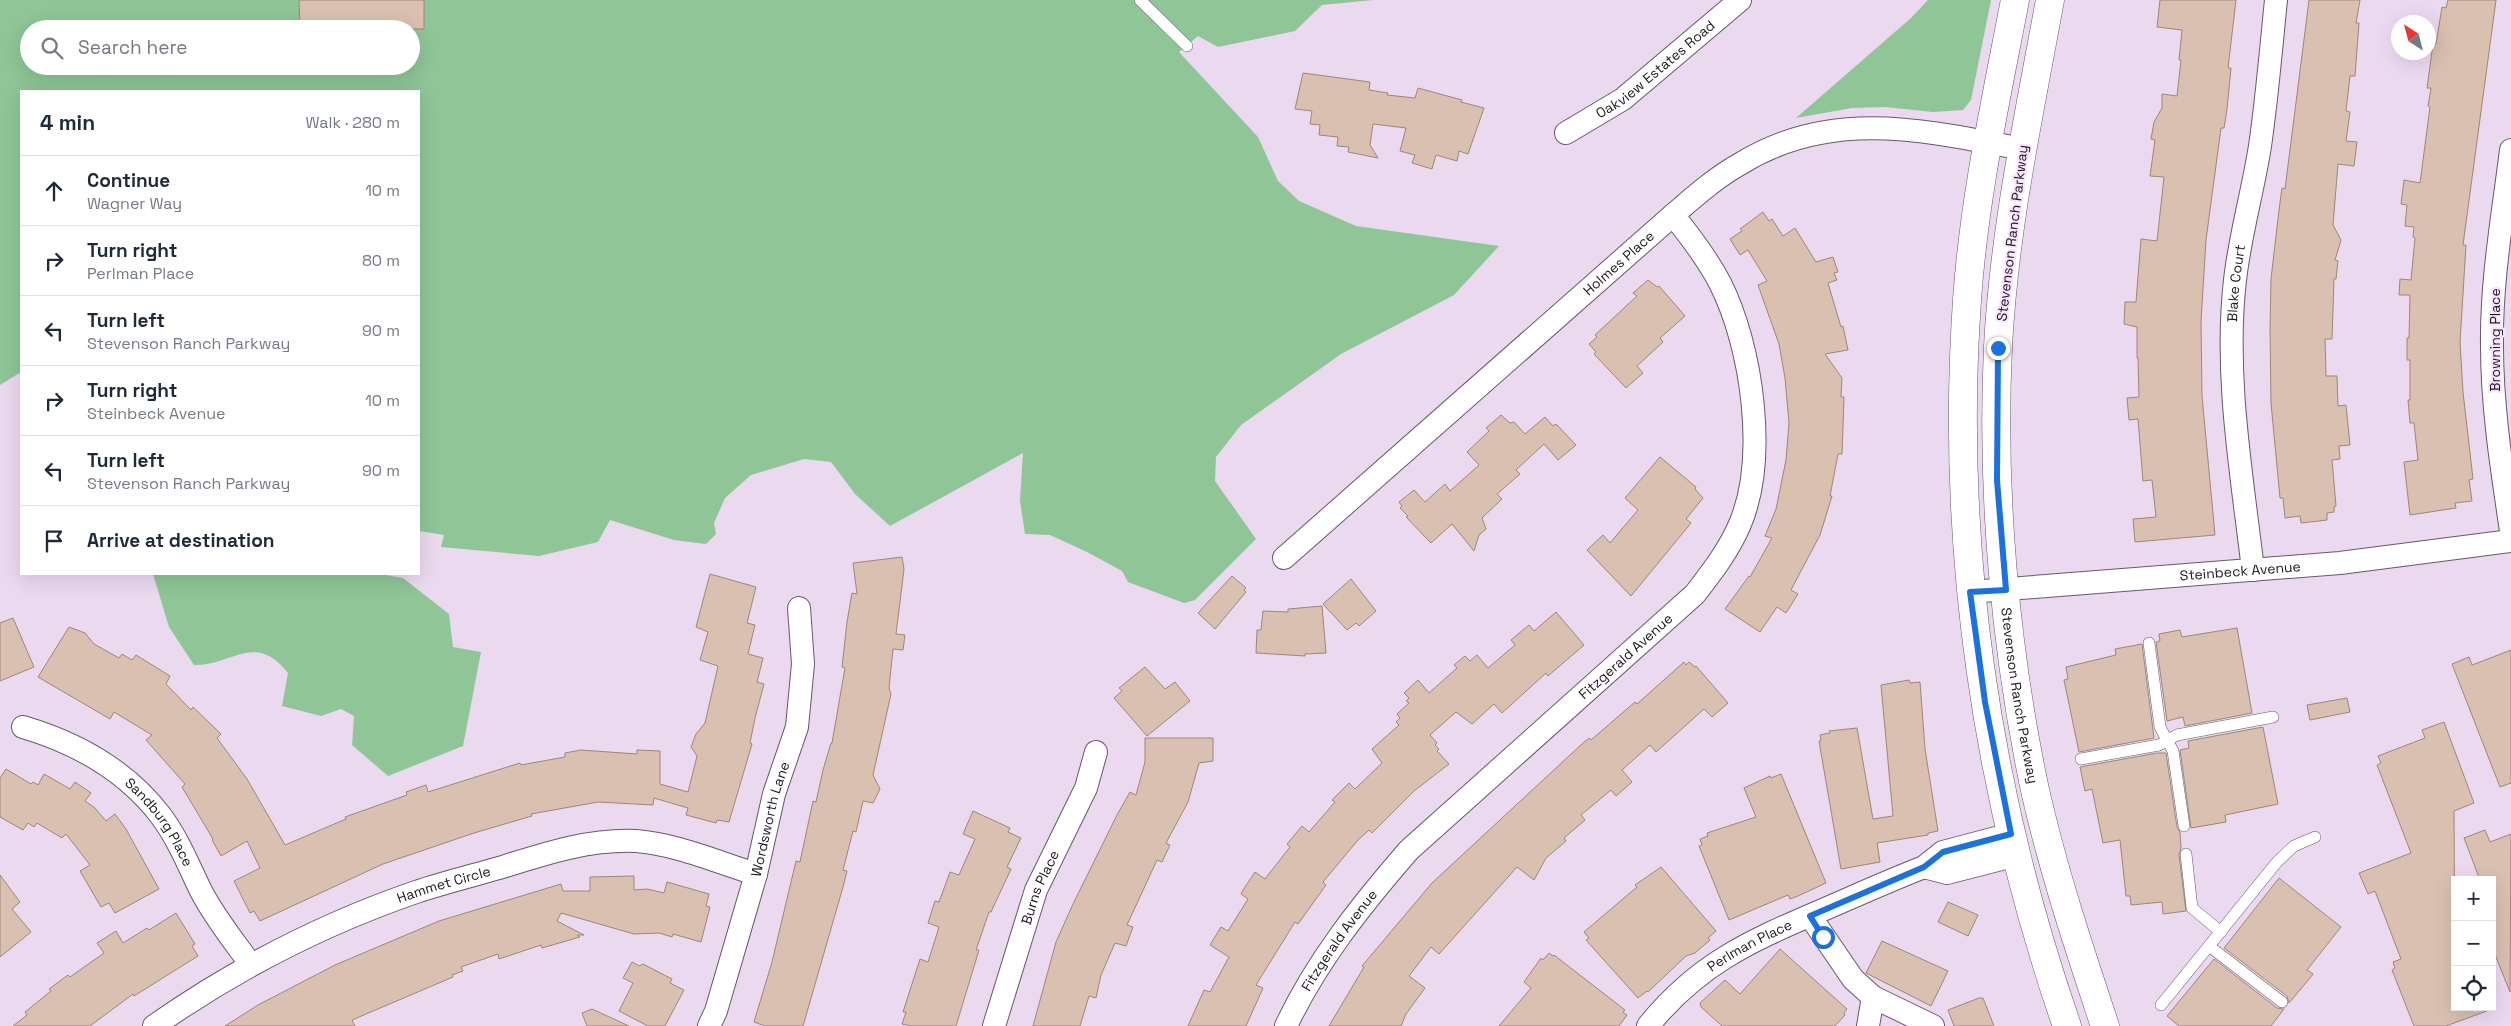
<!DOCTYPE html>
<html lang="en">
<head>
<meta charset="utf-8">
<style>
	:root { --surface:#fff; --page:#f2f2f3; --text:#1f2937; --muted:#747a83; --line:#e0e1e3 }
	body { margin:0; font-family:"Space Grotesk",sans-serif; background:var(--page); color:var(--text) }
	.controls { position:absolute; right:15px; bottom:15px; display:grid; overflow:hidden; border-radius:0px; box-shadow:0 5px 20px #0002 }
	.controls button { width:45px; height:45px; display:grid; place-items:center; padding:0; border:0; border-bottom:1px solid var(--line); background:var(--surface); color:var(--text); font:25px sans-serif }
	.compass { position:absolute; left:2391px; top:15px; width:45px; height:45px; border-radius:50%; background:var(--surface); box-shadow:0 5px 20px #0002; rotate:324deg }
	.stop { position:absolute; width:15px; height:15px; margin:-11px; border:4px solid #1c71db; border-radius:50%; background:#fff }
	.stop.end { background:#1c71db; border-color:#fff; box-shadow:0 1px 5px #0008 }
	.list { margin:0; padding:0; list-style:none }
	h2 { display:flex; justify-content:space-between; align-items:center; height:65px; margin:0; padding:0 20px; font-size:21px }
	h2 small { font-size:16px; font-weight:400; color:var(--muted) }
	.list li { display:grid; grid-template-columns:32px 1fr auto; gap:15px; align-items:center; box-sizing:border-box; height:70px; padding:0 20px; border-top:1px solid var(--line) }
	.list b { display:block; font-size:19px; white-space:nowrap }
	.list p { margin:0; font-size:16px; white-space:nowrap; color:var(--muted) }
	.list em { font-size:16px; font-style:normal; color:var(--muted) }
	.icon { flex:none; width:28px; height:28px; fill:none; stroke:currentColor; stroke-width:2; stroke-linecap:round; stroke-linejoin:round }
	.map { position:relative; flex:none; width:2511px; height:1026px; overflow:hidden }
	.search { position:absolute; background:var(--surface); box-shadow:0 5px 20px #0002; left:20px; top:20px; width:400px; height:55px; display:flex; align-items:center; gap:12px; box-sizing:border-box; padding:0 18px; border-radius:28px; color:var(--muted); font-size:19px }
	.panel { position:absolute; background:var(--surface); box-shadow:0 5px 20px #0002; left:20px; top:90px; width:400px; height:485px; border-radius:0px }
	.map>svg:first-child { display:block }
	.green { fill:#8fc597; fill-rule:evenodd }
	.building { fill:#dac0b1; stroke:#9e8678 }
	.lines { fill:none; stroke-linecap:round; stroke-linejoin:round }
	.service-casing { stroke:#67586b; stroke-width:12 }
	.minor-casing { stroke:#67586b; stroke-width:24 }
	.secondary-casing { stroke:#67586b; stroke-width:29 }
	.service { stroke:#fff; stroke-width:11 }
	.minor { stroke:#fff; stroke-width:22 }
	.secondary { stroke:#fff; stroke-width:28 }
	.route { stroke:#1c71db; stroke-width:6 }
	.labels { text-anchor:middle; stroke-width:4.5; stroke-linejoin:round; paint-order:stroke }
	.street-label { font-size:14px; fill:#1e1820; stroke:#f9e6fd }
</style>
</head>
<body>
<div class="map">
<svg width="2511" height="1026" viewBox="0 0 2511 1026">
	<rect width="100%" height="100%" fill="#ebd9f0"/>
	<g class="green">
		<path d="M0,0H1373L1322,5L1295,31L1218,47L1198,36L1179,52L1258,137L1278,181L1299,201L1356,226L1499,246L1454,295L1341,354L1241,425L1216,457L1215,481L1256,539L1195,600L1184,603L1128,582L1122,571L1087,552L1050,535L1025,534L1020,501L1023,453L890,526L855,494L831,462L804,459L751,475L725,498L714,523L716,534L706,544L674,540L610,520L598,542L539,556L441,547L444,535L419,531V91H21V372L0,385ZM29,29H411V66H29Z"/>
		<polygon points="1928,0 1991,0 1971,100 1963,110 1933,112 1885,107 1852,108 1796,118 1911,18"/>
		<path d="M153,574H380L403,578L449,614L453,647L481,652L463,746L388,776L352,745L354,716L341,709L321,716L282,706L288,673C255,631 232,666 194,665L169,627Z"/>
	</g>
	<g class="building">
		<polygon points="299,0 424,0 424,29 300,29"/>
		<polygon points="2160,0 2236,0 2228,68 2231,68 2227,109 2224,128 2221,128 2206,240 2201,321 2202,396 2215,535 2135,542 2133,519 2156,517 2152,480 2143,481 2138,419 2129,420 2127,398 2139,397 2138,358 2137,358 2137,327 2124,324 2125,302 2136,302 2141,239 2157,241 2164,177 2150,176 2155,140 2151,139 2154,122 2162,108 2162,94 2177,96 2181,60 2179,60 2182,30 2157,27"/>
		<polygon points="2309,0 2360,0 2356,23 2359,23 2355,76 2350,76 2346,111 2350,112 2346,141 2357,142 2354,166 2338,164 2333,225 2341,240 2335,260 2338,261 2336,279 2334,279 2332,339 2325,339 2326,376 2337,376 2338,406 2346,405 2350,445 2339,446 2340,459 2332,460 2336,506 2334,507 2334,512 2327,513 2327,520 2301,523 2300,516 2285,518 2283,498 2280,498 2271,403 2270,330 2271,279 2279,210 2282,188 2285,189"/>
		<polygon points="2448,0 2496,0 2463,245 2466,245 2460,342 2463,392 2473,479 2469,480 2472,501 2455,503 2456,508 2410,515 2404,462 2418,460 2414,423 2410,423 2408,400 2410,400 2410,360 2407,360 2407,338 2409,338 2410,295 2399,295 2400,279 2411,280 2415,238 2413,237 2414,227 2405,226 2407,205 2401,204 2404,180 2420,183 2430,107 2428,106 2431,88 2427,88 2433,44 2436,44 2442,7 2446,8"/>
		<polygon points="1303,73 1370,82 1369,90 1388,93 1387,95 1415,98 1418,88 1462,100 1461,102 1484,108 1468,154 1459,151 1457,161 1436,155 1432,169 1412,163 1415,155 1400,151 1406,128 1373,124 1370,145 1378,158 1348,152 1349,147 1337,146 1338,137 1319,135 1320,125 1310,124 1312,111 1295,109"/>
		<polygon points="1763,212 1769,221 1772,219 1783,236 1795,228 1816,262 1833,257 1838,272 1834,273 1837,280 1828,283 1841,327 1843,326 1848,350 1825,354 1842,378 1841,397 1844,397 1842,454 1838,454 1830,496 1832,496 1820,535 1791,590 1798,594 1786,613 1777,607 1760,632 1725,609 1749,576 1750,577 1772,538 1765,536 1776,509 1786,460 1789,423 1785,378 1779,344 1758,285 1767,281 1748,250 1740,255 1730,239 1742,231 1740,229"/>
		<polygon points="1648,280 1657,287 1659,286 1685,316 1660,338 1663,342 1637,366 1643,373 1626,388 1594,354 1596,352 1589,344 1597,337 1595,335 1637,296 1633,293"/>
		<polygon points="1501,415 1510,423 1514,422 1525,434 1545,417 1553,426 1556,424 1576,445 1558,460 1544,444 1516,470 1520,474 1497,494 1502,499 1482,518 1486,529 1479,535 1474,551 1452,524 1431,543 1406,517 1408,516 1400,508 1402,506 1399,502 1414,490 1425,502 1445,484 1450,491 1479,465 1467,452 1489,431 1486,428"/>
		<polygon points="1660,457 1696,487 1695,489 1703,498 1686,519 1691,523 1631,596 1587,550 1603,535 1610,543 1638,510 1625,498"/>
		<polygon points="902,557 904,569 896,634 905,635 903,650 893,649 889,688 891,694 873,775 880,789 873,803 863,801 856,832 853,831 843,870 847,871 843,887 803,1026 765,1026 754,1022 772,962 796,861 800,862 813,801 816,802 823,770 831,743 832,743 845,668 842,667 847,622 852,593 857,594 853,563"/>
		<polygon points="710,574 756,587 747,623 755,625 748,654 763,658 757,682 764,684 755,718 750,743 752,744 729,822 717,820 716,823 686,815 688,808 654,798 653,805 598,802 531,814 532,816 474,833 383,864 260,921 254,911 250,913 234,881 260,868 247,841 221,856 212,840 213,839 182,787 185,784 146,740 152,735 114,712 110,719 38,677 69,627 85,633 94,644 119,658 122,654 132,660 136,655 170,676 166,684 191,710 193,707 221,734 217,738 247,779 285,845 346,819 345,817 407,795 406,792 426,785 428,792 520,763 521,765 565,757 565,753 581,750 637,754 637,750 660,751 660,784 688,792 697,756 691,747 696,734 705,723 718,666 700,660 708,632 696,627"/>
		<polygon points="1232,576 1246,588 1244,590 1246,592 1215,629 1198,613"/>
		<polygon points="1351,579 1376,611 1359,626 1356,623 1347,630 1323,604"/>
		<polygon points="1322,606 1326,653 1305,654 1305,656 1256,653 1257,630 1261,630 1263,611 1288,612 1288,609"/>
		<polygon points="1556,612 1584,645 1548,676 1546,673 1502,713 1494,704 1472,724 1456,712 1430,735 1437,743 1435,745 1439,749 1437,751 1449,764 1414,791 1372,833 1369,830 1358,840 1323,882 1326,885 1298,924 1295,922 1256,985 1263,988 1246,1026 1188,1026 1204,990 1210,992 1229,957 1210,945 1221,927 1228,931 1248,899 1241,894 1243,890 1255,872 1265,879 1290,847 1287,844 1302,826 1309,832 1335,802 1332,800 1349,783 1355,789 1382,763 1372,749 1399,725 1396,722 1400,718 1397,714 1409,703 1406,701 1409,698 1404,693 1418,680 1429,693 1457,668 1454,665 1465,656 1470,661 1477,655 1488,668 1515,645 1511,640 1529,625 1534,631"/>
		<polygon points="13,618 34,667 0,681 0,623"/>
		<polygon points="2237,628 2252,713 2185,726 2183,717 2167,721 2156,642 2160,641 2159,634 2180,630 2182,637"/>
		<polygon points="2142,644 2154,738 2079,752 2064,680 2068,679 2066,667 2116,655 2115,649"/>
		<polygon points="2511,650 2511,783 2500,787 2452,664 2469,657 2472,665"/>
		<polygon points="1684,662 1686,665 1689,662 1695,667 1696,666 1728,703 1712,717 1704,709 1656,752 1650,745 1622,770 1632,782 1616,796 1611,790 1581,815 1585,820 1564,838 1566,841 1546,858 1534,880 1517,867 1439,954 1431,947 1409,976 1425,988 1406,1014 1401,1026 1329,1026 1364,967 1362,966 1432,883 1583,743 1589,738 1591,740 1635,702 1637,704"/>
		<polygon points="1145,667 1165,689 1175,682 1190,701 1147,736 1114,698 1122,691 1119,688"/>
		<polygon points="1909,680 1910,683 1920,682 1925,749 1938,831 1928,833 1928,835 1877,843 1880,862 1841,869 1819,741 1821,741 1820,735 1830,733 1829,731 1857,728 1873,819 1893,816 1881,685"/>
		<polygon points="2347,698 2350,712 2310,720 2307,705"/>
		<polygon points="2444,722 2474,803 2454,811 2455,1007 2492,1009 2446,1026 2414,1026 2392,970 2395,968 2393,962 2401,959 2375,891 2368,894 2359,873 2411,853 2377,765 2381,763 2378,756 2425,738 2422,730"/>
		<polygon points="2263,727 2278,804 2225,815 2226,822 2191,828 2180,750 2189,748 2188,741"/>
		<polygon points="1145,738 1213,738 1213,761 1199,763 1188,802 1166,843 1170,845 1162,862 1157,860 1127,925 1133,927 1126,946 1115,943 1101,975 1096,998 1089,996 1080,1026 1033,1026 1056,942 1073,904 1117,815 1130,792 1136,795 1145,762"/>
		<polygon points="2157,753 2166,753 2177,827 2180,832 2181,848 2179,855 2186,911 2163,914 2162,902 2131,905 2130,896 2126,896 2120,840 2103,843 2092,789 2085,791 2080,767"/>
		<polygon points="6,769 31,784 33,782 38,785 44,774 70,789 75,782 91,793 85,801 95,808 106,821 115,814 126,829 159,889 115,913 109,903 101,907 80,871 90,865 66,834 62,838 37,823 34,827 28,823 23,830 0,817 0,778"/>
		<polygon points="1781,774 1826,883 1798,896 1790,899 1788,895 1729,920 1699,846 1702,845 1700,839 1708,836 1707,833 1756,817 1744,788 1770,776 1771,778"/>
		<polygon points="973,811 1010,828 1008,832 1021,838 1007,867 1011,869 991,912 989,912 976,950 979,950 956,1026 911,1026 902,1024 906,1012 903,1012 920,959 928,962 939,927 928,923 935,901 939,902 950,872 959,875 975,839 963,834"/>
		<polygon points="2485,830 2490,842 2511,834 2510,992 2492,947 2492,880 2480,880 2464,838"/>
		<polygon points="1661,867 1716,931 1708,938 1710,940 1695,953 1686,956 1648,992 1647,991 1638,998 1586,940 1589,938 1584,932 1637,887 1635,885"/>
		<polygon points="0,875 20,902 12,909 31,932 0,957"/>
		<polygon points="634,876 634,890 647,889 664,893 667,882 709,894 706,906 710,907 701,942 673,934 672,937 659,933 634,934 561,913 557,921 584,935 577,935 580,937 542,948 541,945 499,959 498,954 461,967 463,971 452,975 453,977 352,1020 355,1026 225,1026 258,1005 335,965 439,921 561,884 563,891 590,891 590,877"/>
		<polygon points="2279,878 2341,927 2307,970 2313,974 2310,978 2289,1003 2287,996 2224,948"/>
		<polygon points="1948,902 1978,915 1968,936 1938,922"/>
		<polygon points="176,913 195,944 192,946 198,956 134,996 133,994 90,1026 13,1026 27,1015 25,1012 51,991 49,989 68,975 70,977 104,953 97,943 116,931 123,943 147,928 149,930"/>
		<polygon points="1882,941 1948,971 1931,1006 1866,973"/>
		<polygon points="1780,949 1847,1009 1844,1013 1845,1015 1835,1026 1722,1026 1701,1007 1700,1003 1725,980 1740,994"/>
		<polygon points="1549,953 1553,956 1554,955 1625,1010 1623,1012 1627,1015 1619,1026 1499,1026 1531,988 1524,982 1541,958 1543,960"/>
		<polygon points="2214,959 2277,1008 2284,1009 2271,1026 2179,1026 2167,1016"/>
		<polygon points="632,962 639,966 643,964 672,979 670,983 684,990 665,1026 648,1026 619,1011 633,983 623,978"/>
		<polygon points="1979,998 1983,998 1994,1026 1954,1026 1948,1010"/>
		<polygon points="592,1009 629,1026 587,1026 582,1013"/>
	</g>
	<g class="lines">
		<g class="service-casing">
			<g id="service">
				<polyline points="1140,0 1187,46"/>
				<polyline points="2149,643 2160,727 2173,751 2184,826"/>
				<polyline points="2081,759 2159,745 2177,735 2273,717"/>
				<polyline points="2186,854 2192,908 2221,932"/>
				<polyline points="2209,946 2282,1002"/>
				<polyline points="2161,1005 2277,862 2294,846 2315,837"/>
			</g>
		</g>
		<g class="minor-casing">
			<g id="minor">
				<path id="s1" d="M1566,133L1623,99L1740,0"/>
				<path d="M2511,150C2503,215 2491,280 2492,346C2492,408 2502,470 2511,531"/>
				<path id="s2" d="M1284,558L1673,215C1694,197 1715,178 1740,164C1830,108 1924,130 2022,149"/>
				<path id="s3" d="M2253,570C2242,475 2224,376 2235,280C2240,235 2253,191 2260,146C2267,98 2271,49 2276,0"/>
				<path id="s4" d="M1970,592L2340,563L2511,541"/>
				<path id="s5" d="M23,727C77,743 126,770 161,816C178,839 188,864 200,889C214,917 234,941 251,965"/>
				<polyline points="1924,867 1947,873 2017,855"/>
				<polyline points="1810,916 1853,979 1873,997 1868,1026"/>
				<polyline points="1873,997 1933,1026"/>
				<path id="s6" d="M154,1026C234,970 323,924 416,892C443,883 471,876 499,868C544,854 588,839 636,841C676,844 717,862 756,874"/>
				<path id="s7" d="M709,1026L716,1011L756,874L774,794L797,727L803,664L799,608"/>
				<path id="s8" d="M994,1026L1036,890L1086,788L1096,752"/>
				<path id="s9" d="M1286,1026C1316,962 1362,904 1409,850L1695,594C1712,572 1729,550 1740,524C1768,458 1752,346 1720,283C1707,258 1690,236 1673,215"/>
				<path id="s10" d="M1648,1026C1697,965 1748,942 1818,912C1853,897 1888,881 1924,867L1943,852L2011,834"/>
			</g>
		</g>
		<g class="secondary-casing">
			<g id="secondary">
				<path d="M2015,0C1996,99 1974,199 1967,300C1950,546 1986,793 2067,1026"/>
				<path id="s11" d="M2050,0C2029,115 2004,230 1998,347C1991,491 2005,649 2035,790C2053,870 2079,948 2105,1026"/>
			</g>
		</g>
		<use href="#service" class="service"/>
		<use href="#minor" class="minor"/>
		<use href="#secondary" class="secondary"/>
	</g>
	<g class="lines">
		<polyline class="route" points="1823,937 1810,916 1924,867 1943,852 2011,834 1985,702 1970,592 2006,590 1997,480 1998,348"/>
	</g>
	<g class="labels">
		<g class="street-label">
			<text dy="5" stroke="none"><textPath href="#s1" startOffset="110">Oakview Estates Road</textPath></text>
			<text transform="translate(2012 233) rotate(-83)" y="5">Stevenson Ranch Parkway</text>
			<text dy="5" stroke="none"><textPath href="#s2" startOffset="446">Holmes Place</textPath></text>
			<text dy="5" stroke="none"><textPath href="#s3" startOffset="288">Blake Court</textPath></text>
			<text transform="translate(2495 340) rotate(-90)" y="5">Browning Place</text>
			<text dy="5" stroke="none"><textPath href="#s4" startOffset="271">Steinbeck Avenue</textPath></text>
			<text dy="5" stroke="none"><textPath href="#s9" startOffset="506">Fitzgerald Avenue</textPath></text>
			<text dy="5" stroke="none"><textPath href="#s11" startOffset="701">Stevenson Ranch Parkway</textPath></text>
			<text dy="5" stroke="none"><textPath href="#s7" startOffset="216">Wordsworth Lane</textPath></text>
			<text dy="5" stroke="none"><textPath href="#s5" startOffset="171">Sandburg Place</textPath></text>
			<text dy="5" stroke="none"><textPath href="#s6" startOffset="324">Hammet Circle</textPath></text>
			<text dy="5" stroke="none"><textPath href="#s8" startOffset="146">Burns Place</textPath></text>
			<text dy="5" stroke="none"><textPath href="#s9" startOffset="101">Fitzgerald Avenue</textPath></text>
			<text dy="5" stroke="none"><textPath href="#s10" startOffset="131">Perlman Place</textPath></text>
		</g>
	</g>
</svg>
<div class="controls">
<button>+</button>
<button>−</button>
<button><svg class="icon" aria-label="locate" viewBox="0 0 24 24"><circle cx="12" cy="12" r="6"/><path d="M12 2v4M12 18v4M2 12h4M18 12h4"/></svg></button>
</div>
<svg class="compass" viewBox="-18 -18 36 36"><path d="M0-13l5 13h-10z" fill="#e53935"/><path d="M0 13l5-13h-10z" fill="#747a83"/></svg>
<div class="stop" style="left:1823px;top:937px"></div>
<div class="stop end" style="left:1998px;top:348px"></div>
<div class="search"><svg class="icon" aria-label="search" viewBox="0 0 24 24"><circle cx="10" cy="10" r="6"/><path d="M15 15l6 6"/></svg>Search here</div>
<section class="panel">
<h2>4 min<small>Walk · 280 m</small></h2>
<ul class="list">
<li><svg class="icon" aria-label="ahead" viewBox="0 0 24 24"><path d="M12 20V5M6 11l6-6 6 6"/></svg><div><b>Continue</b><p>Wagner Way</p></div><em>10 m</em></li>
<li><svg class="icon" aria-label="right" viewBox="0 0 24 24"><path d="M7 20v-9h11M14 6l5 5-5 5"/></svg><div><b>Turn right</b><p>Perlman Place</p></div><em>80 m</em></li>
<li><svg class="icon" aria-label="left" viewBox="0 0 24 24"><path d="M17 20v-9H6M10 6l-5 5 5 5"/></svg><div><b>Turn left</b><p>Stevenson Ranch Parkway</p></div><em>90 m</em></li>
<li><svg class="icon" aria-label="right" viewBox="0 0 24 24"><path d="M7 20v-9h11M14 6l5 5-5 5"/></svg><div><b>Turn right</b><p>Steinbeck Avenue</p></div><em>10 m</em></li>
<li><svg class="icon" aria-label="left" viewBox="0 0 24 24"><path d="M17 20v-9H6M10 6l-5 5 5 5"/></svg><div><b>Turn left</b><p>Stevenson Ranch Parkway</p></div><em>90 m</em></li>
<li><svg class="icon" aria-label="arrive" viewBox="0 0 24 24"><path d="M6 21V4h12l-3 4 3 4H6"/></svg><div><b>Arrive at destination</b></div></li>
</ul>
</section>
</div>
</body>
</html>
